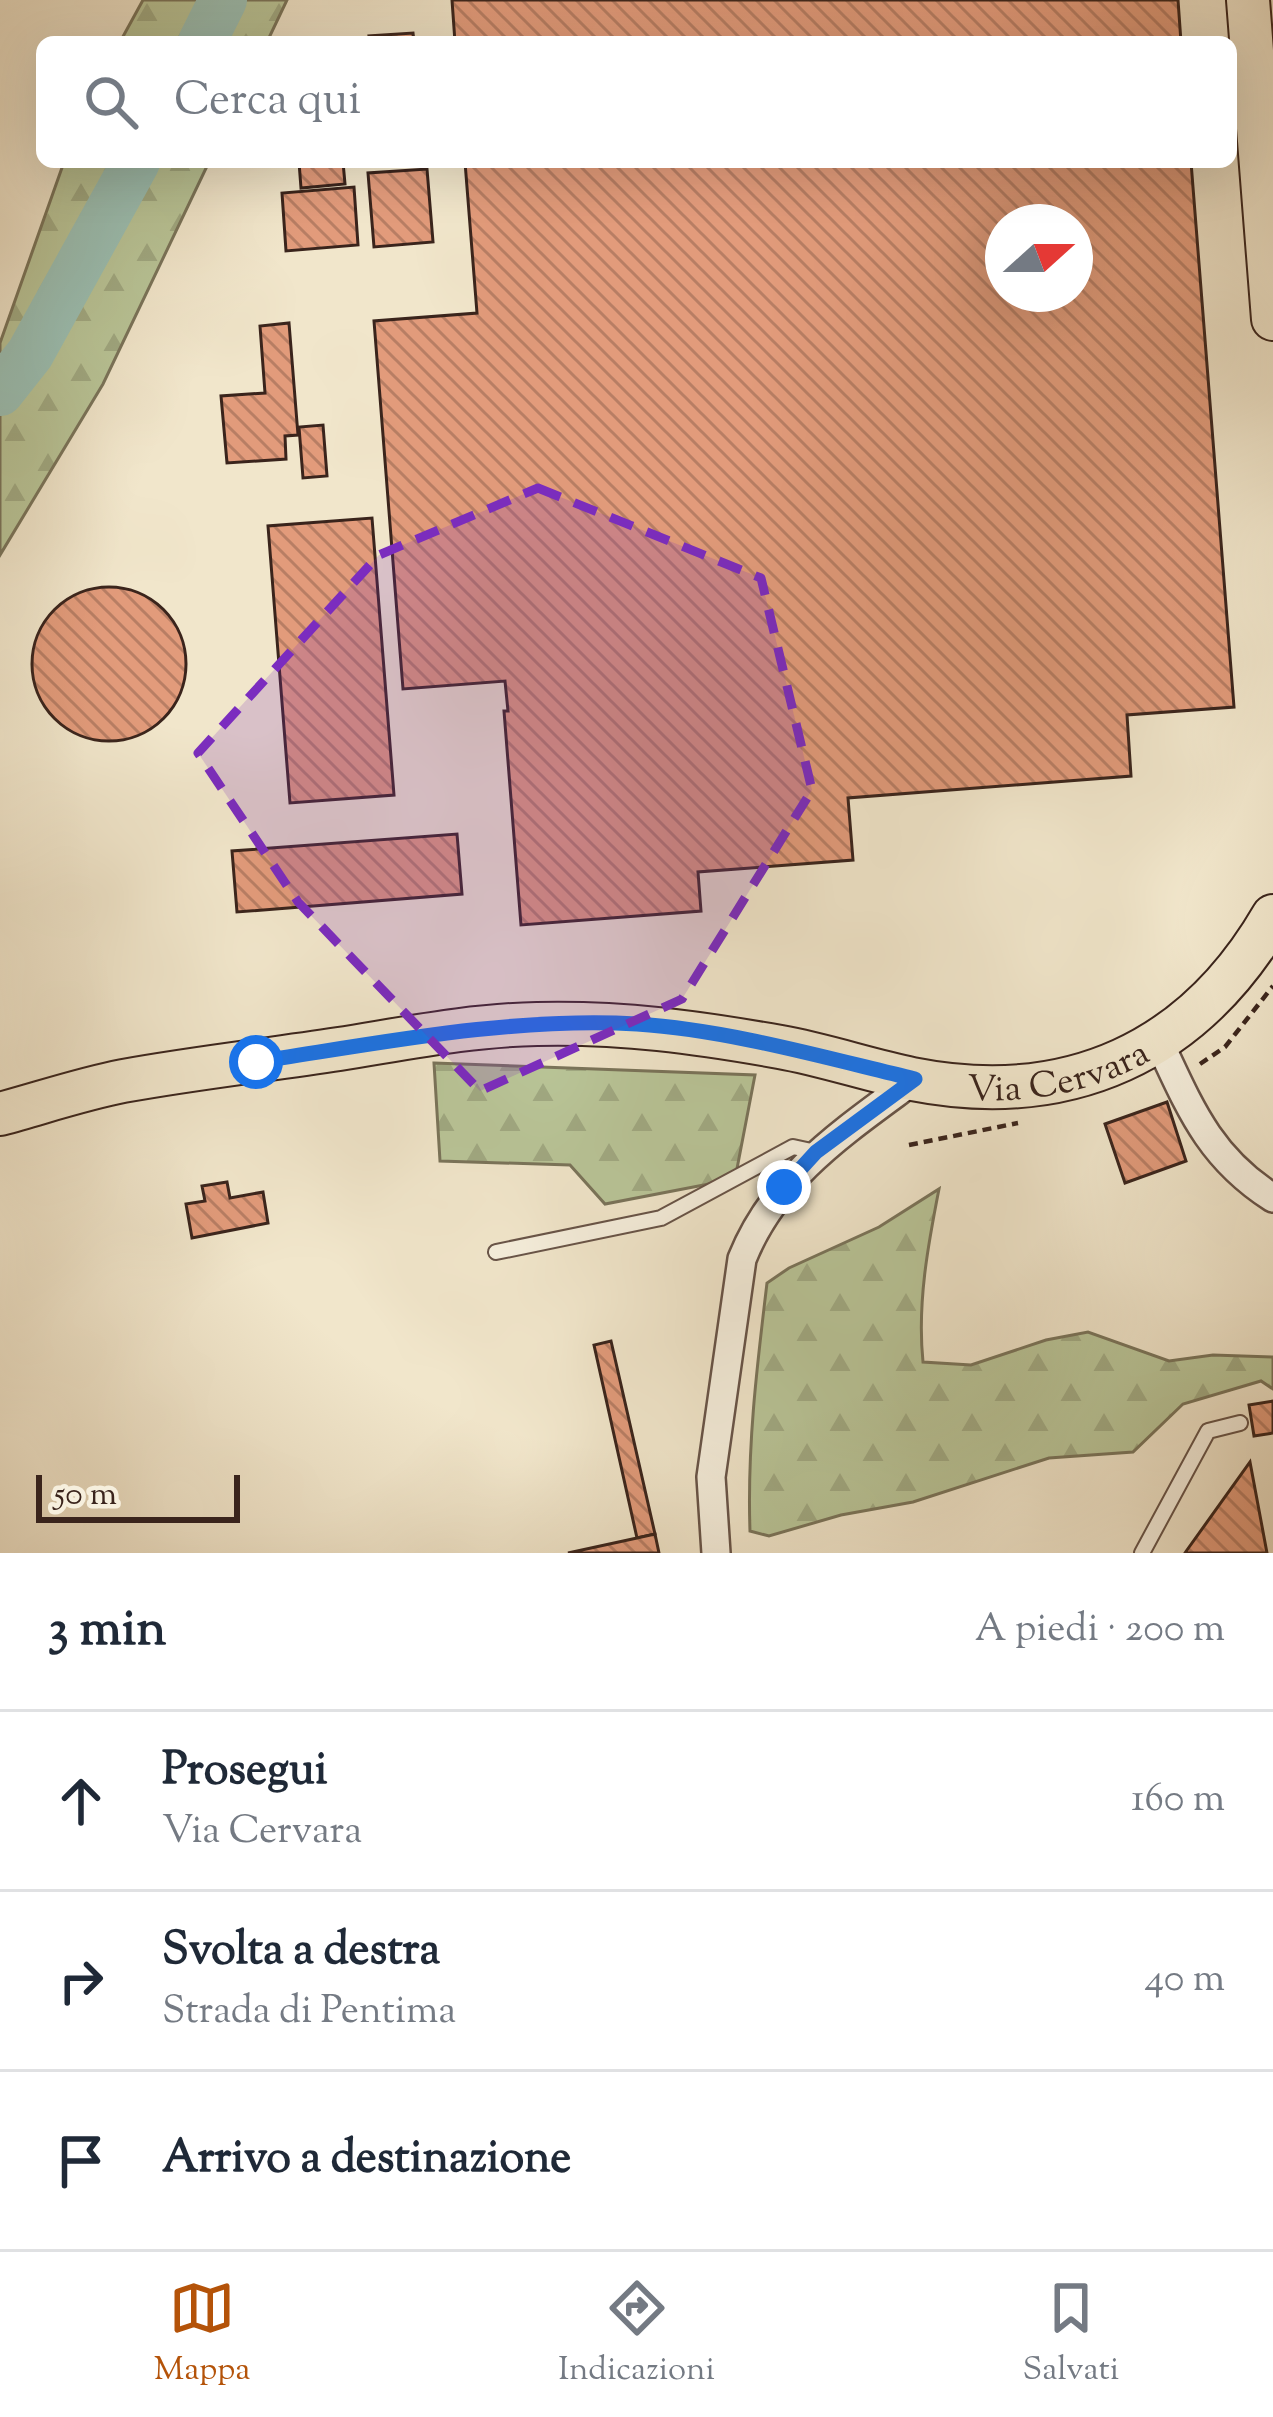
<!DOCTYPE html>
<html lang="it">
<head>
<meta charset="utf-8">
<style>
	:root { --surface:#fff; --page:#f2f2f3; --text:#1f2937; --muted:#747a83; --line:#e0e1e3; --accent:#b45309 }
	body { margin:0; font-family:"Sorts Mill Goudy",serif; background:var(--page); color:var(--text) }
	.compass { position:absolute; left:985px; top:204px; width:108px; height:108px; border-radius:50%; background:var(--surface); box-shadow:0 12px 48px #0002; rotate:69deg }
	.scale { position:absolute; left:36px; bottom:30px; width:204px; box-sizing:border-box; padding-left:12px; border:6px solid #3a241c; border-top:0; font-size:33px; line-height:42px; white-space:nowrap; color:#3a241c; -webkit-text-stroke:9px #f6efdd; paint-order:stroke }
	.stop { position:absolute; width:36px; height:36px; margin:-27px; border:9px solid #1a73e8; border-radius:50%; background:#fff }
	.stop.end { background:#1a73e8; border-color:#fff; box-shadow:0 3px 12px #0008 }
	.list { margin:0; padding:0; list-style:none }
	h2 { display:flex; justify-content:space-between; align-items:center; height:156px; margin:0; padding:0 48px; font-size:51px }
	h2 small { font-size:39px; font-weight:400; color:var(--muted) }
	.list li { display:grid; grid-template-columns:78px 1fr auto; gap:36px; align-items:center; box-sizing:border-box; height:180px; padding:0 48px; border-top:3px solid var(--line) }
	.list b { display:block; font-size:45px; white-space:nowrap }
	.list p { margin:0; font-size:39px; white-space:nowrap; color:var(--muted) }
	.list em { font-size:39px; font-style:normal; color:var(--muted) }
	.icon { flex:none; width:66px; height:66px; fill:none; stroke:currentColor; stroke-width:2; stroke-linecap:round; stroke-linejoin:round }
	.map { position:relative; flex:none; width:1273px; height:1553px; overflow:hidden }
	.search { position:absolute; background:var(--surface); box-shadow:0 12px 48px #0002; left:36px; right:36px; top:36px; height:132px; display:flex; align-items:center; gap:30px; box-sizing:border-box; padding:0 42px; border-radius:18px; color:var(--muted); font-size:45px }
	.sheet { height:696px; background:var(--surface) }
	nav { display:flex; justify-content:space-around; align-items:center; box-sizing:border-box; height:168px; border-top:3px solid var(--line); background:var(--surface); font-size:33px; color:var(--muted) }
	nav a { display:grid; justify-items:center; gap:6px }
	nav .on { color:var(--accent) }
	.map>svg:first-child { display:block }
	.forest { fill:url(#forest-firs); stroke:#7a745a; stroke-width:3 }
	.lines { fill:none; stroke-linecap:round; stroke-linejoin:round }
	.river { stroke:#9bc0b4; stroke-width:48 }
	.building { fill:url(#building-back-hatch); stroke:#3a241c; stroke-width:3; fill-rule:evenodd }
	.lane-casing { stroke:#685448; stroke-width:18 }
	.street-casing { stroke:#685448; stroke-width:32 }
	.primary-casing { stroke:#3a241c; stroke-width:46 }
	.path { stroke:#3a241c; stroke-width:4.5; stroke-dasharray:9 6; stroke-linecap:butt }
	.lane { stroke:#f6efdd; stroke-width:14 }
	.street { stroke:#f6efdd; stroke-width:27 }
	.primary { stroke:#f1e6cb; stroke-width:42 }
	.route { stroke:#1a73e8; stroke-width:15 }
	.marked { fill:#7b2cbf; fill-opacity:0.2; stroke:#7b2cbf; stroke-width:9; stroke-dasharray:24 15; stroke-linejoin:round }
	.labels { text-anchor:middle; stroke-width:9; stroke-linejoin:round; paint-order:stroke }
	.street-label { font-size:36px; fill:#3a241c; stroke:#f6efdd }
</style>
</head>
<body>
<div class="map">
<svg width="1273" height="1553" viewBox="0 0 1273 1553">
	<defs>
		<pattern id="forest-firs" width="22" height="20" patternUnits="userSpaceOnUse" patternTransform="scale(3)"><rect width="22" height="20" fill="#b9c598"/><path d="M5 1l3.5 6h-7zM16 11l3.5 6h-7z" fill="#a0a982"/></pattern>
		<pattern id="building-back-hatch" width="6" height="6" patternUnits="userSpaceOnUse" patternTransform="scale(3)"><rect width="6" height="6" fill="#e29b7b"/><path d="M-1 5l2 2M0 0l6 6M5-1l2 2" fill="none" stroke="#b87e64"/></pattern>
	</defs>
	<rect width="100%" height="100%" fill="#f1e6cb"/>
	<filter id="stains"><feTurbulence type="fractalNoise" baseFrequency=".00167" numOctaves="4"/><feColorMatrix values="0 0 0 0 .2 0 0 0 0 .09 0 0 0 0 .02 0 0 0 .5 -.17"/></filter>
	<radialGradient id="worn" r=".72"><stop offset=".6" stop-color="#630" stop-opacity="0"/><stop offset="1" stop-color="#630" stop-opacity=".3"/></radialGradient>
	<g class="forest">
		<polygon points="143,0 287,0 267,42 120,42"/>
		<polygon points="64,162 209,162 103,384 0,555 0,343"/>
		<polygon points="434,1063 755,1075 735,1179 605,1204 570,1165 440,1161"/>
		<path d="M939,1189C928,1245 917,1304 923,1362L971,1365L1046,1340L1088,1332L1169,1361L1213,1355L1273,1357V1389L1261,1381L1183,1404L1133,1452L1049,1458L913,1502L841,1515L769,1536L750,1531C747,1447 757,1366 767,1283L789,1268L879,1227Z"/>
	</g>
	<g class="lines">
		<g class="river">
			<polyline points="202,42 223,0"/>
			<polyline points="0,392 30,354 136,162"/>
		</g>
	</g>
	<g class="building">
		<polygon points="452,0 1178,0 1181,42 455,42"/>
		<polygon points="413,33 414,42 370,42 369,36"/>
		<polygon points="299,162 343,162 345,184 301,188"/>
		<path d="M465,162H1191L1234,707L1127,715L1131,776L848,798L853,860L698,872L701,911L521,925L504,711H508L505,681L403,689L374,321L477,313ZM1003,222H1075V294H1003Z"/>
		<polygon points="427,169 433,242 374,247 368,173"/>
		<polygon points="354,187 358,245 286,251 282,193"/>
		<polygon points="289,323 298,435 285,436 286,459 227,463 221,396 265,393 260,326"/>
		<polygon points="323,425 327,476 303,478 299,427"/>
		<polygon points="372,518 394,795 290,803 268,526"/>
		<circle cx="109" cy="664" r="77"/>
		<polygon points="457,834 462,894 237,912 232,851"/>
		<polygon points="1167,1102 1186,1161 1125,1183 1105,1124"/>
		<polygon points="227,1182 230,1198 263,1192 268,1223 192,1238 186,1204 205,1201 202,1186"/>
		<polygon points="611,1341 655,1534 637,1538 594,1345"/>
		<polygon points="1273,1401 1273,1433 1254,1436 1249,1405"/>
		<polygon points="1250,1462 1267,1553 1185,1553 1187,1550"/>
		<polygon points="655,1534 659,1553 568,1553 637,1538"/>
	</g>
	<g class="lines">
		<g class="lane-casing">
			<g id="lane">
				<polyline points="496,1252 661,1218 793,1147 816,1152"/>
				<polyline points="1142,1553 1208,1431 1240,1423"/>
			</g>
		</g>
		<g class="street-casing">
			<g id="street">
				<path d="M1159,1042C1190,1108 1209,1157 1273,1198"/>
				<path d="M716,1553L711,1477L742,1259C775,1176 845,1131 915,1079"/>
			</g>
		</g>
		<g class="primary-casing">
			<g id="primary">
				<polyline points="1248,0 1273,319"/>
				<path id="s1" d="M0,1114C41,1103 82,1089 123,1081C194,1068 267,1060 339,1049C403,1039 471,1025 537,1024C622,1022 696,1032 780,1047C825,1055 868,1070 912,1079C1069,1110 1194,1052 1273,916"/>
			</g>
		</g>
		<g class="path">
			<polyline points="1200,1064 1225,1047 1273,986"/>
			<polyline points="909,1145 1018,1123"/>
		</g>
		<use href="#lane" class="lane"/>
		<use href="#street" class="street"/>
		<use href="#primary" class="primary"/>
	</g>
	<g class="lines">
		<path class="route" d="M256,1062C381,1043 509,1017 637,1024C729,1030 826,1058 915,1079L816,1152L784,1187"/>
	</g>
	<path class="marked" d="M538,488L761,578L812,790L682,999L480,1091L298,902L198,753L379,555Z"/>
	<g class="labels">
		<g class="street-label">
			<text dy="13" stroke="none"><textPath href="#s1" startOffset="1074">Via Cervara</textPath></text>
		</g>
	</g>
	<rect width="100%" height="100%" filter="url(#stains)"/>
	<rect width="100%" height="100%" fill="url(#worn)"/>
</svg>
<svg class="compass" viewBox="-18 -18 36 36"><path d="M0-13l5 13h-10z" fill="#e53935"/><path d="M0 13l5-13h-10z" fill="#747a83"/></svg>
<div class="scale">50 m</div>
<div class="stop" style="left:256px;top:1062px"></div>
<div class="stop end" style="left:784px;top:1187px"></div>
<div class="search"><svg class="icon" aria-label="search" viewBox="0 0 24 24"><circle cx="10" cy="10" r="6"/><path d="M15 15l6 6"/></svg>Cerca qui</div>
</div>
<section class="sheet">
<h2>3 min<small>A piedi · 200 m</small></h2>
<ul class="list">
<li><svg class="icon" aria-label="ahead" viewBox="0 0 24 24"><path d="M12 20V5M6 11l6-6 6 6"/></svg><div><b>Prosegui</b><p>Via Cervara</p></div><em>160 m</em></li>
<li><svg class="icon" aria-label="right" viewBox="0 0 24 24"><path d="M7 20v-9h11M14 6l5 5-5 5"/></svg><div><b>Svolta a destra</b><p>Strada di Pentima</p></div><em>40 m</em></li>
<li><svg class="icon" aria-label="arrive" viewBox="0 0 24 24"><path d="M6 21V4h12l-3 4 3 4H6"/></svg><div><b>Arrivo a destinazione</b></div></li>
</ul>
</section>
<nav>
<a class="on"><svg class="icon" aria-label="map" viewBox="0 0 24 24"><path d="M3 6l6-2 6 2 6-2v14l-6 2-6-2-6 2zM9 4v14M15 6v14"/></svg>Mappa</a>
<a><svg class="icon" aria-label="directions" viewBox="0 0 24 24"><path d="M12 3l9 9-9 9-9-9zM9 14v-3h6M13 9l2 2-2 2"/></svg>Indicazioni</a>
<a><svg class="icon" aria-label="saved" viewBox="0 0 24 24"><path d="M7 4h10v16l-5-4-5 4z"/></svg>Salvati</a>
</nav>
</body>
</html>
